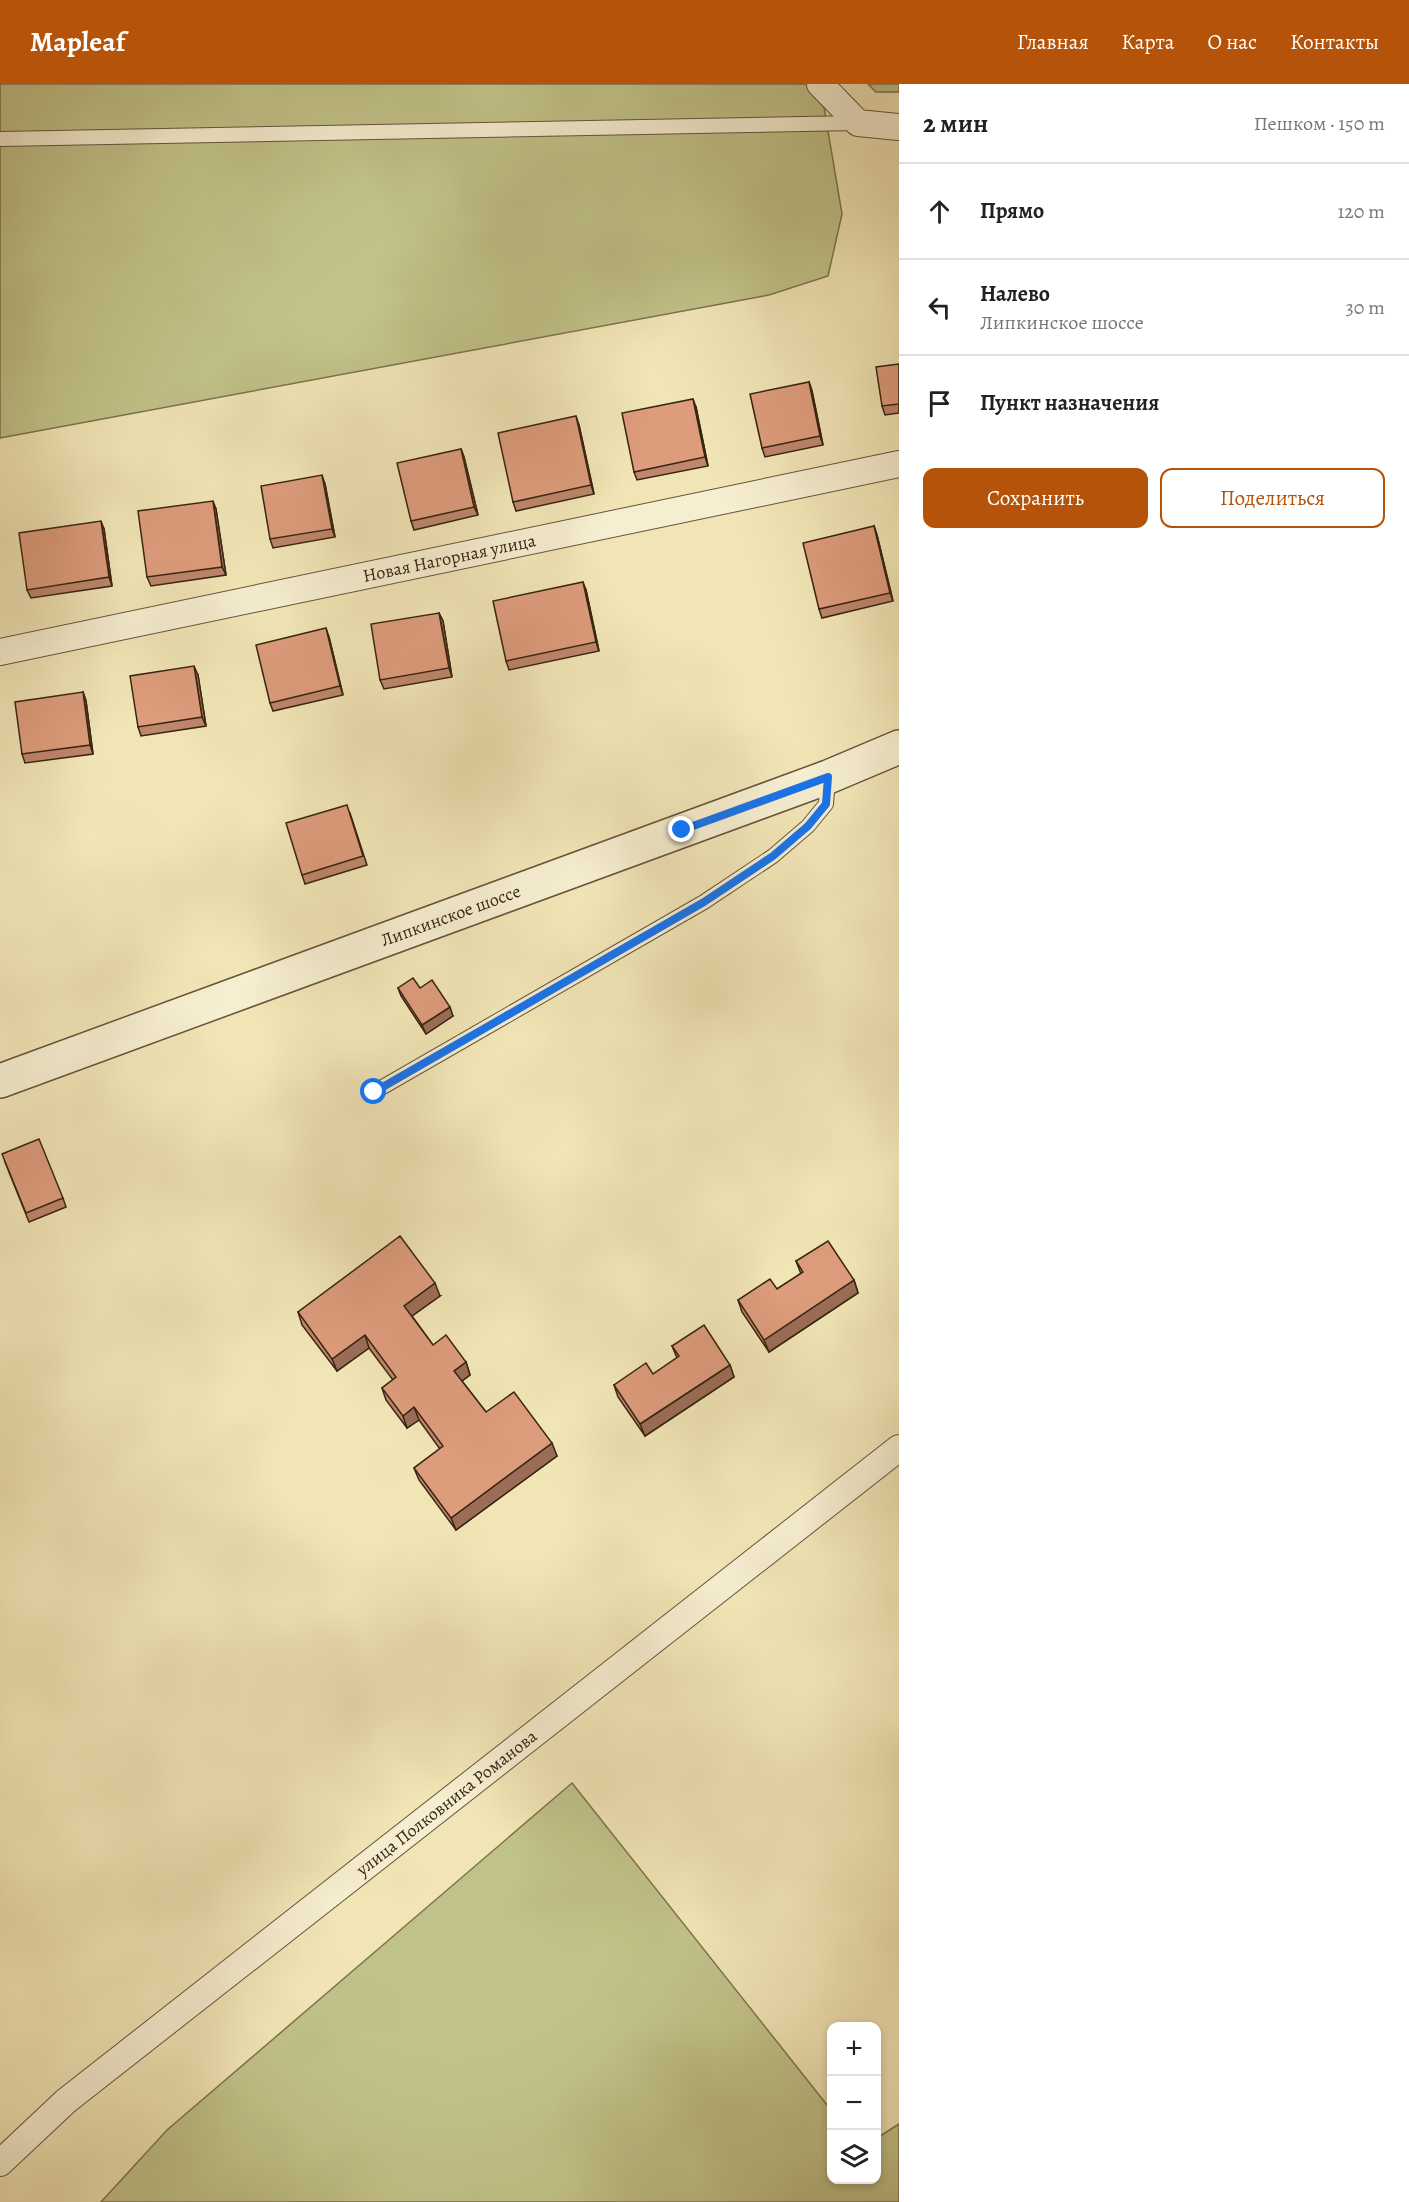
<!DOCTYPE html>
<html lang="ru">
<head>
<meta charset="utf-8">
<style>
	:root { --surface:#fff; --page:#f2f2f2; --text:#222; --muted:#767676; --line:#e0e0e0; --accent:#b45309 }
	body { margin:0; font-family:Alegreya,serif; background:var(--page); color:var(--text) }
	.controls { position:absolute; right:18px; bottom:18px; display:grid; overflow:hidden; border-radius:12px; box-shadow:0 3px 9px #0003 }
	.controls button { width:54px; height:54px; display:grid; place-items:center; padding:0; border:0; border-bottom:2px solid var(--line); background:var(--surface); color:var(--text); font:30px sans-serif }
	.stop { position:absolute; width:18px; height:18px; margin:-14px; border:4px solid #1a73e8; border-radius:50%; background:#fff }
	.stop.end { background:#1a73e8; border-color:#fff; box-shadow:0 2px 6px #0008 }
	.list { margin:0; padding:0; list-style:none }
	h2 { display:flex; justify-content:space-between; align-items:center; height:78px; margin:0; padding:0 24px; font-size:26px }
	h2 small { font-size:20px; font-weight:400; color:var(--muted) }
	.list li { display:grid; grid-template-columns:39px 1fr auto; gap:18px; align-items:center; box-sizing:border-box; height:96px; padding:0 24px; border-top:2px solid var(--line) }
	.list b { display:block; font-size:22px; white-space:nowrap }
	.list p { margin:0; font-size:20px; white-space:nowrap; color:var(--muted) }
	.list em { font-size:20px; font-style:normal; color:var(--muted) }
	.actions { display:flex; gap:12px; padding:18px 24px }
	.actions a { flex:1; padding:14px 0; border:2px solid var(--accent); border-radius:12px; text-align:center; font-size:21px; color:var(--accent) }
	.actions .main { background:var(--accent); color:#fff }
	.icon { flex:none; width:33px; height:33px; fill:none; stroke:currentColor; stroke-width:2; stroke-linecap:round; stroke-linejoin:round }
	.map { position:relative; flex:none; width:899px; height:2118px; overflow:hidden }
	header { display:flex; align-items:center; gap:36px; box-sizing:border-box; height:84px; padding:0 30px; background:var(--accent); color:#fff }
	header strong { font-size:28px }
	nav { display:flex; gap:33px; margin-inline-start:auto; font-size:21px }
	main { display:flex }
	aside { flex:1; background:var(--surface) }
	.map>svg:first-child { display:block }
	.green { fill:#c1c289; stroke:#7c734e; stroke-width:1.5 }
	.lines { fill:none; stroke-linecap:round; stroke-linejoin:round }
	.service-casing { stroke:#66543b; stroke-width:16 }
	.minor-casing { stroke:#66543b; stroke-width:28 }
	.tertiary-casing { stroke:#66543b; stroke-width:36 }
	.service { stroke:#f6eed0; stroke-width:14 }
	.minor { stroke:#f6eed0; stroke-width:26 }
	.tertiary { stroke:#f6eed0; stroke-width:33 }
	.wall { fill:#be866b; stroke:#382412; stroke-width:1.5 }
	.shaded-wall { fill:#9b6d57; stroke:#382412; stroke-width:1.5 }
	.building { fill:#dd9c7c; stroke:#382412; stroke-width:1.5 }
	.route { stroke:#1a73e8; stroke-width:8 }
	.labels { text-anchor:middle; stroke-width:4.5; stroke-linejoin:round; paint-order:stroke }
	.street-label { font-size:18px; fill:#382412; stroke:#f6eed0 }
</style>
</head>
<body>
<header>
<strong>Mapleaf</strong>
<nav><a>Главная</a><a>Карта</a><a>О нас</a><a>Контакты</a></nav>
</header>
<main>
<div class="map">
<svg width="899" height="2118" viewBox="0 0 899 2118">
	<rect width="100%" height="100%" fill="#f1e5b6"/>
	<filter id="stains"><feTurbulence type="fractalNoise" baseFrequency=".00333" numOctaves="4"/><feColorMatrix values="0 0 0 0 .2 0 0 0 0 .09 0 0 0 0 .02 0 0 0 .5 -.17"/></filter>
	<radialGradient id="worn" r=".72"><stop offset=".6" stop-color="#630" stop-opacity="0"/><stop offset="1" stop-color="#630" stop-opacity=".3"/></radialGradient>
	<g class="green">
		<polygon points="0,0 811,0 824,23 842,130 828,192 769,211 0,354"/>
		<polygon points="868,0 899,0 899,8 876,8"/>
		<polygon points="572,1699 831,2026 832,2096 876,2096 877,2054 899,2040 899,2118 101,2118 167,2046"/>
	</g>
	<g class="lines">
		<g class="service-casing">
			<g id="service">
				<polyline points="0,55 858,39"/>
				<polyline points="374,1008 704,818 773,772 808,742 826,720 828,693"/>
			</g>
		</g>
		<g class="minor-casing">
			<g id="minor">
				<polyline points="820,0 858,39 899,43"/>
				<path id="s1" d="M0,568L899,380"/>
				<path id="s2" d="M0,2079L66,2017L899,1364"/>
			</g>
		</g>
		<g class="tertiary-casing">
			<g id="tertiary">
				<path id="s3" d="M0,997L828,693L899,663"/>
			</g>
		</g>
		<use href="#service" class="service"/>
		<use href="#minor" class="minor"/>
		<use href="#tertiary" class="tertiary"/>
	</g>
	<g class="wall">
		<polygon points="899,280 899,329 885,331 882,322"/>
		<polygon points="809,298 812,307 823,361 765,373 762,364"/>
		<polygon points="696,323 708,382 637,396 634,388"/>
		<polygon points="579,341 594,410 516,427 513,418"/>
		<polygon points="461,365 464,373 478,431 414,446 411,437"/>
		<polygon points="325,400 335,453 273,464 270,455"/>
		<polygon points="216,425 226,491 151,502 147,493"/>
		<polygon points="874,442 877,451 893,517 822,534 819,525"/>
		<polygon points="104,445 112,502 31,514 27,506"/>
		<polygon points="586,506 599,567 509,586 506,577"/>
		<polygon points="439,529 443,537 452,593 384,605 380,596"/>
		<polygon points="329,553 343,611 273,627 270,619"/>
		<polygon points="198,591 206,642 141,652 138,643"/>
		<polygon points="83,608 86,617 93,670 25,679 22,670"/>
		<polygon points="350,729 367,781 305,800 302,791"/>
		<polygon points="398,904 420,904 453,932 426,950 401,912"/>
		<polygon points="5,1078 63,1114 66,1123 29,1138"/>
		<polygon points="796,1177 854,1196 858,1209 769,1268 742,1228 738,1216 777,1205 801,1190"/>
		<polygon points="440,1212 412,1232 433,1261 466,1278 470,1291 462,1297 486,1328 557,1372 456,1446 419,1396 414,1384 440,1365 419,1336 407,1344 386,1316 382,1304 393,1296 369,1264 337,1287 302,1241 298,1228"/>
		<polygon points="672,1262 730,1281 734,1293 645,1352 618,1313 614,1301 653,1290 677,1274"/>
	</g>
	<g class="shaded-wall">
		<polygon points="809,298 812,307 823,361 820,352"/>
		<polygon points="693,315 696,323 708,382 705,373"/>
		<polygon points="576,332 579,341 594,410 591,401"/>
		<polygon points="461,365 464,373 478,431 474,423"/>
		<polygon points="322,391 325,400 335,453 332,445"/>
		<polygon points="213,417 216,425 226,491 222,483"/>
		<polygon points="101,437 104,445 112,502 109,493"/>
		<polygon points="874,442 877,451 893,517 890,509"/>
		<polygon points="583,498 586,506 599,567 596,558"/>
		<polygon points="439,529 443,537 452,593 449,584"/>
		<polygon points="326,544 329,553 343,611 340,602"/>
		<polygon points="194,582 198,591 206,642 202,633"/>
		<polygon points="83,608 86,617 93,670 90,661"/>
		<polygon points="450,923 453,932 426,950 422,941"/>
		<polygon points="854,1196 858,1209 769,1268 764,1256"/>
		<polygon points="435,1199 440,1212 409,1234 404,1222"/>
		<polygon points="365,1251 369,1264 337,1287 332,1275"/>
		<polygon points="466,1278 470,1291 459,1299 454,1287"/>
		<polygon points="730,1281 734,1293 645,1352 640,1340"/>
		<polygon points="414,1323 419,1336 407,1344 403,1332"/>
		<polygon points="552,1359 557,1372 456,1446 451,1434"/>
	</g>
	<g class="building">
		<polygon points="899,280 899,320 882,322 876,283"/>
		<polygon points="809,298 820,352 762,364 750,310"/>
		<polygon points="693,315 705,373 634,388 622,329"/>
		<polygon points="576,332 591,401 513,418 498,349"/>
		<polygon points="461,365 474,423 411,437 397,379"/>
		<polygon points="322,391 332,445 270,455 261,402"/>
		<polygon points="213,417 222,483 147,493 138,427"/>
		<polygon points="101,437 109,493 27,506 19,449"/>
		<polygon points="874,442 890,509 819,525 803,459"/>
		<polygon points="583,498 596,558 506,577 493,517"/>
		<polygon points="439,529 449,584 380,596 371,540"/>
		<polygon points="326,544 340,602 270,619 256,561"/>
		<polygon points="194,582 202,633 138,643 130,592"/>
		<polygon points="83,608 90,661 22,670 15,618"/>
		<polygon points="347,721 363,772 302,791 286,739"/>
		<polygon points="413,894 420,904 432,896 450,923 422,941 398,904"/>
		<polygon points="39,1055 63,1114 26,1129 2,1070"/>
		<polygon points="400,1152 435,1199 404,1222 433,1261 446,1251 466,1278 454,1287 486,1328 514,1308 552,1359 451,1434 414,1384 443,1362 414,1323 403,1332 382,1304 396,1293 365,1251 332,1275 298,1228"/>
		<polygon points="828,1157 854,1196 764,1256 738,1216 770,1195 777,1205 803,1188 796,1177"/>
		<polygon points="704,1241 730,1281 640,1340 614,1301 646,1279 653,1290 679,1272 672,1262"/>
	</g>
	<g class="lines">
		<polyline class="route" points="374,1008 704,818 773,772 808,742 826,720 828,693 682,746"/>
	</g>
	<g class="labels">
		<g class="street-label">
			<text dy="6" stroke="none"><textPath href="#s1" startOffset="459">Новая Нагорная улица</textPath></text>
			<text dy="6" stroke="none"><textPath href="#s3" startOffset="480">Липкинское шоссе</textPath></text>
			<text dy="6" stroke="none"><textPath href="#s2" startOffset="574">улица Полковника Романова</textPath></text>
		</g>
	</g>
	<rect width="100%" height="100%" filter="url(#stains)"/>
	<rect width="100%" height="100%" fill="url(#worn)"/>
</svg>
<div class="controls">
<button>+</button>
<button>−</button>
<button><svg class="icon" aria-label="layers" viewBox="0 0 24 24"><path d="M12 4l9 5-9 5-9-5zM3 14l9 5 9-5"/></svg></button>
</div>
<div class="stop" style="left:374px;top:1008px"></div>
<div class="stop end" style="left:682px;top:746px"></div>
</div>
<aside>
<h2>2 мин<small>Пешком · 150 m</small></h2>
<ul class="list">
<li><svg class="icon" aria-label="ahead" viewBox="0 0 24 24"><path d="M12 20V5M6 11l6-6 6 6"/></svg><div><b>Прямо</b></div><em>120 m</em></li>
<li><svg class="icon" aria-label="left" viewBox="0 0 24 24"><path d="M17 20v-9H6M10 6l-5 5 5 5"/></svg><div><b>Налево</b><p>Липкинское шоссе</p></div><em>30 m</em></li>
<li><svg class="icon" aria-label="arrive" viewBox="0 0 24 24"><path d="M6 21V4h12l-3 4 3 4H6"/></svg><div><b>Пункт назначения</b></div></li>
</ul>
<div class="actions"><a class="main">Сохранить</a><a>Поделиться</a></div>
</aside>
</main>
</body>
</html>
